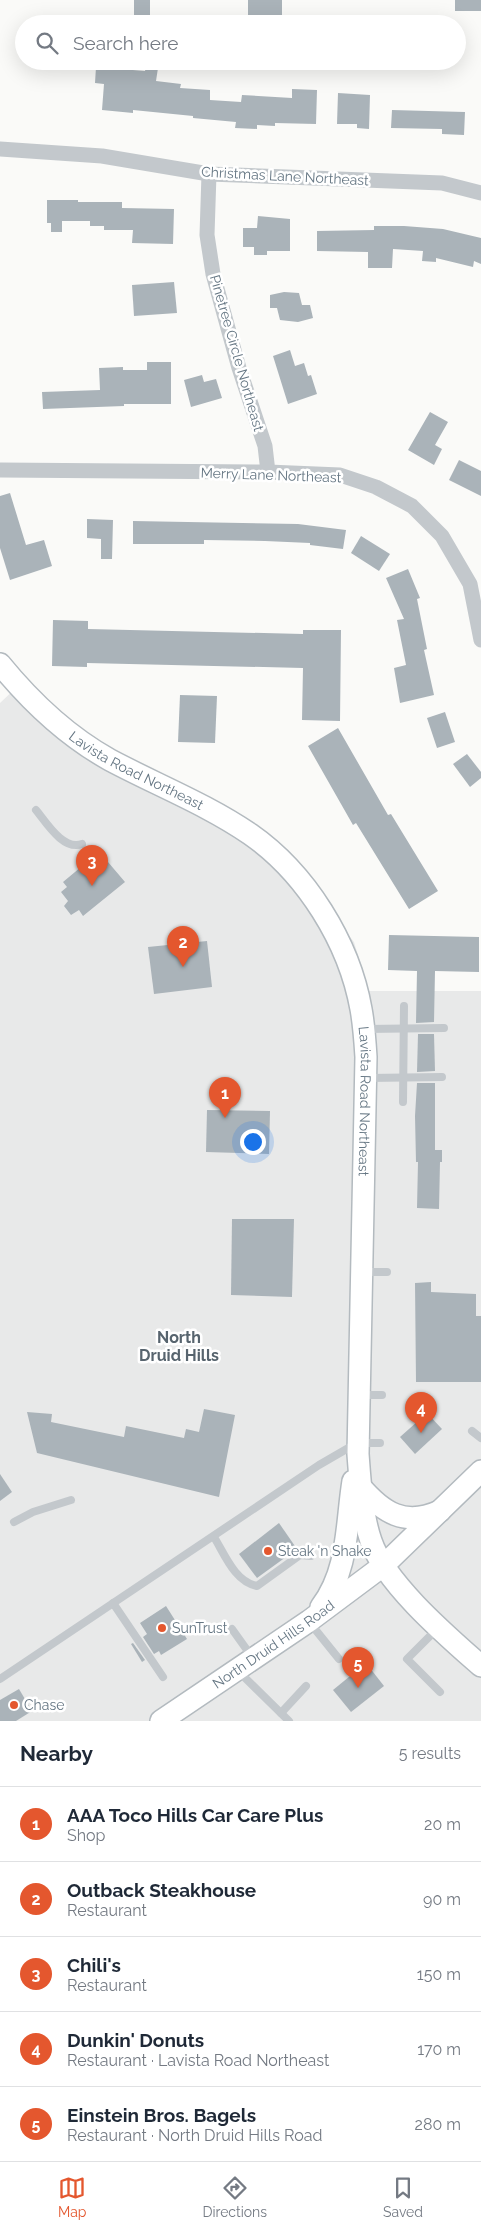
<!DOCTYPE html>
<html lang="en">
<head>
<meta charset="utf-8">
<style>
	:root { --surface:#fff; --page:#f6f6f7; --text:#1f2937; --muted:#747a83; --line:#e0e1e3; --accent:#e4572e }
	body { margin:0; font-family:Raleway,sans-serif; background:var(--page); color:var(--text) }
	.you { position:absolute; left:252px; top:1141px; width:18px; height:18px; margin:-12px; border:4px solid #fff; border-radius:50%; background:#1a73e8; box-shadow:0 0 0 8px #1a73e833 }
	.badge { display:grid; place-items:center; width:32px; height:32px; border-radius:50%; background:var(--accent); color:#fff; font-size:16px; font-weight:700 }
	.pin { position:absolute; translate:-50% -41px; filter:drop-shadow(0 1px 2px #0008) }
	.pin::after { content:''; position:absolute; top:26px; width:18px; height:15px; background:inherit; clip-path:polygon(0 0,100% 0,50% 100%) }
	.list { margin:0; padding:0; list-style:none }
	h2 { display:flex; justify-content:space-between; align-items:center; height:65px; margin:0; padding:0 20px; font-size:21px }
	h2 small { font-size:16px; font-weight:400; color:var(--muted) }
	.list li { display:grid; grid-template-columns:32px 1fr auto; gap:15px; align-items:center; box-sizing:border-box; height:75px; padding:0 20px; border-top:1px solid var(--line) }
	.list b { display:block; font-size:19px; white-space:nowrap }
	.list p { margin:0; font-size:16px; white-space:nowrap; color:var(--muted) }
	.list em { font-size:16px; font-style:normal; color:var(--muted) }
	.icon { flex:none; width:28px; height:28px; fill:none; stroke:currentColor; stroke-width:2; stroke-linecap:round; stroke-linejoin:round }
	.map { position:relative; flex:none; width:481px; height:1721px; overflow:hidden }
	.search { position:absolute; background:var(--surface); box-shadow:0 5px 20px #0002; left:15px; right:15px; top:15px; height:55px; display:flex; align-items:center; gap:12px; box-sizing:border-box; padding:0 18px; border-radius:28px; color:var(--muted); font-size:19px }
	.sheet { height:440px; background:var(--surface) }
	nav { display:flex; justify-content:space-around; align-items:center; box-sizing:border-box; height:70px; border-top:1px solid var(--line); background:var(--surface); font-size:14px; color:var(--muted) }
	nav a { display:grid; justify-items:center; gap:2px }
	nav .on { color:var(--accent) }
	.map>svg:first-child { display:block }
	.built { fill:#e8e9e9 }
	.building { fill:#aab3b9 }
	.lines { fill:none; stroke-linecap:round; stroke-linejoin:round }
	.secondary-casing { stroke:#b3babf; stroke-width:24 }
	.lane { stroke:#c3c8cc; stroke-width:8 }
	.street { stroke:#c3c8cc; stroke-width:15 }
	.secondary { stroke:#fff; stroke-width:21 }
	.poi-dot { fill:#e4572e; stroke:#fff; stroke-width:2 }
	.labels { text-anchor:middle; stroke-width:5; stroke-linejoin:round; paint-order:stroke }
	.street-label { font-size:14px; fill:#657683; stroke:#fff }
	.poi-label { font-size:14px; fill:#657683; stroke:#fff; text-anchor:start }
	.quarter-label { font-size:16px; font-weight:bold; fill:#57646e; stroke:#fff }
</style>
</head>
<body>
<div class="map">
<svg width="481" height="1721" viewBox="0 0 481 1721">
	<rect width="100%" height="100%" fill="#fafaf8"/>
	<polygon class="built" points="19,685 105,759 160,780 316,894 354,942 369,991 481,991 481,1721 0,1721 0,703"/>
	<g class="building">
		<rect x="134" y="0" width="16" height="18"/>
		<rect x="248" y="0" width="34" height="15"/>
		<rect x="455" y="0" width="26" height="11"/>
		<polygon points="96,67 145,71 146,67 158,68 156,81 181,84 180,88 210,90 210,100 241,102 242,95 292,98 292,89 317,90 316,124 275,123 275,126 257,125 257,129 235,128 236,122 193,118 193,116 133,110 133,113 102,110 104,84 95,83"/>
		<polygon points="338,93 370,95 369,129 357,128 357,124 337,124"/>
		<polygon points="392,110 465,112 464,135 442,134 442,129 391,128"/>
		<polygon points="47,200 78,200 78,202 122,202 122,208 174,209 173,244 132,243 133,230 104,230 104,226 90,226 90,221 62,221 62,232 51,232 51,223 47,223"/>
		<polygon points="258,216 290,219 290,251 267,251 267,255 254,255 254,247 243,247 243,228 257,228"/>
		<polygon points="374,226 404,226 443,229 481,238 481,264 474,261 473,267 436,258 436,262 422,261 423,251 393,249 392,268 368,268 368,252 317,251 317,231 374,230"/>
		<polygon points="174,282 177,313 134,316 132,285"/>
		<polygon points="284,292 299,293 302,305 310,305 313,318 298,322 280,320 277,308 270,308 270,295"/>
		<polygon points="290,350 295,366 304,363 308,376 311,375 317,394 288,404 273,356"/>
		<polygon points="147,362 171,362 171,404 124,404 124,406 43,409 42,392 100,390 99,368 123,367 123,370 147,370"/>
		<polygon points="202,375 204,382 216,379 222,398 191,407 184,380"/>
		<polygon points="430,412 448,422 435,445 442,449 434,465 408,450"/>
		<polygon points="459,460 481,471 481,496 449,480"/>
		<polygon points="10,493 26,545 44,540 52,566 10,580 0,548 0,496"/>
		<polygon points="87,519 113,520 112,559 101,559 101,539 87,538"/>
		<polygon points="133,521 298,524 346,530 343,549 310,545 310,543 265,541 204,540 204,544 133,544"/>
		<polygon points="361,536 390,554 379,571 351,553"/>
		<polygon points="408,569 420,598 417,599 427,649 424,650 434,695 400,703 394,668 406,665 397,620 404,619 386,578"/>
		<polygon points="53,620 88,621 88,629 303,634 303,630 341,630 340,721 302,720 303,668 87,663 87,667 52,666"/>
		<polygon points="180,695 217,696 215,743 178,742"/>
		<polygon points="445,712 455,742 437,748 427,718"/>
		<polygon points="338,728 388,815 391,814 438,891 409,909 356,823 353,825 308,746"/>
		<polygon points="467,754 481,772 481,778 470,787 453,764"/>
		<polygon points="93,857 101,867 108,862 125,882 83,916 79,910 71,915 64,906 68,901 61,892 67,887 63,882"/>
		<polygon points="389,935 479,937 479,972 435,971 434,1022 416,1023 417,971 388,970"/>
		<polygon points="207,941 212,987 154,994 148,947"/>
		<polygon points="418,1034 434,1034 435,1071 417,1072"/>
		<polygon points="417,1083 435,1083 435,1150 442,1150 442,1162 440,1162 439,1209 417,1208 418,1162 416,1162 415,1116"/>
		<polygon points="207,1110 270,1111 269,1154 206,1152"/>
		<polygon points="232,1219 294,1219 292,1297 231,1295"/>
		<polygon points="431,1282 431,1292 476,1294 476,1316 481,1316 481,1382 416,1382 415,1283"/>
		<polygon points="204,1409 235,1415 219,1497 37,1453 27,1412 52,1414 51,1422 124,1437 126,1426 184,1438 186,1429 199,1432"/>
		<polygon points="427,1413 442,1429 415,1454 400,1437"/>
		<polygon points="0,1474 12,1492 0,1501"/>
		<polygon points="279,1523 297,1549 257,1578 239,1554"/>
		<polygon points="166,1606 187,1639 161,1655 159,1651 154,1654 143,1637 147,1634 140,1623"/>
		<polygon points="133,1643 145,1660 142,1662 131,1644"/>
		<polygon points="366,1663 384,1686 351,1712 333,1690"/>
		<polygon points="19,1689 32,1711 16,1721 0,1721 0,1700"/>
	</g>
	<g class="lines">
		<g class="secondary-casing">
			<g id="secondary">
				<path id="s1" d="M0,664C31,702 67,736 110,760C157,785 206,804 250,834C306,873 349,942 361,1009C364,1025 365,1041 366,1057L358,1454C360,1481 362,1515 371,1541C385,1583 447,1636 481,1666"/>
				<path d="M360,1486C383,1513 405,1527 440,1511"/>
				<path d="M321,1607C349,1570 346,1525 353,1481"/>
				<path id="s2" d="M161,1721L309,1621L384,1565L481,1471"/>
			</g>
		</g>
		<g class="lane">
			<path d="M36,810C46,822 63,851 82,844"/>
			<polyline points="366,1029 444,1028"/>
			<polyline points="368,1078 442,1077"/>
			<polyline points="403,1102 404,1006"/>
			<polyline points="364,1272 387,1272"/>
			<polyline points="360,1395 382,1395"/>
			<polyline points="472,1431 481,1438"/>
			<polyline points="14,1522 33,1512 71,1500"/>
			<path d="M214,1537C225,1555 235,1582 257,1586L300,1555L311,1556"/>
			<polyline points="113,1603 163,1677"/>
			<polyline points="310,1623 339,1659"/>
			<polyline points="438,1628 407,1659 440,1692"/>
			<polyline points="232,1629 252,1657"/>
			<polyline points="238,1671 289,1721"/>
			<polyline points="0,1679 319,1465 357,1443 380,1443"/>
			<polyline points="281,1713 306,1686"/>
		</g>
		<g class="street">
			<polyline points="0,149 102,156 209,174 442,183 481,193"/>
			<polyline points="209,174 207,235 213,274 239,368 265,446 268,472"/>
			<polyline points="0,470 268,472 340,475 376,487 412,506 442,536 470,584 481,640"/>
		</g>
		<use href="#secondary" class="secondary"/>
	</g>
	<g class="poi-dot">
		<circle cx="268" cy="1551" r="5"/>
		<circle cx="162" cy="1628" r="5"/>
		<circle cx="14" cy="1705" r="5"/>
	</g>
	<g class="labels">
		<g class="street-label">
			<text transform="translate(285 176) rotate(3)" y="5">Christmas Lane Northeast</text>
			<text transform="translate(237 353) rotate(74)" y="5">Pinetree Circle Northeast</text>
			<text transform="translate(271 475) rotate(2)" y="5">Merry Lane Northeast</text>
			<text dy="5" stroke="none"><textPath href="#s1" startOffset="175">Lavista Road Northeast</textPath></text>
			<text dy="5" stroke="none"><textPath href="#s1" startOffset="610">Lavista Road Northeast</textPath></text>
			<text dy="5" stroke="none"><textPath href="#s2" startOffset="136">North Druid Hills Road</textPath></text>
		</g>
		<g class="poi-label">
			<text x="278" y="1556">Steak 'n Shake</text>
			<text x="172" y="1633">SunTrust</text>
			<text x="24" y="1710">Chase</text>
		</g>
		<g class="quarter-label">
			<text x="179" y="1343">North<tspan x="179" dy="18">Druid Hills</tspan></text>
		</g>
	</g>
</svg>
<div class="you"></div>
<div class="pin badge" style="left:225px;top:1118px">1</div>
<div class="pin badge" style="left:183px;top:967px">2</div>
<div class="pin badge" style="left:92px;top:886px">3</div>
<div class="pin badge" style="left:421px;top:1433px">4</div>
<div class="pin badge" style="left:358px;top:1688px">5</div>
<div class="search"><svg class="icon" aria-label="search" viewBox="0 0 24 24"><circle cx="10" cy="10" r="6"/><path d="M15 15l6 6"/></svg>Search here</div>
</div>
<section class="sheet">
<h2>Nearby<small>5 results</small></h2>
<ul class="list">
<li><span class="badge">1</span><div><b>AAA Toco Hills Car Care Plus</b><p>Shop</p></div><em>20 m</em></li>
<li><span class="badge">2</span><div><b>Outback Steakhouse</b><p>Restaurant</p></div><em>90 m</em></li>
<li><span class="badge">3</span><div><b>Chili's</b><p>Restaurant</p></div><em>150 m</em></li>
<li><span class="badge">4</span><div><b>Dunkin' Donuts</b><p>Restaurant · Lavista Road Northeast</p></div><em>170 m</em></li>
<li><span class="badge">5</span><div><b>Einstein Bros. Bagels</b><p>Restaurant · North Druid Hills Road</p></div><em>280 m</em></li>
</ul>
</section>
<nav>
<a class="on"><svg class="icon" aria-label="map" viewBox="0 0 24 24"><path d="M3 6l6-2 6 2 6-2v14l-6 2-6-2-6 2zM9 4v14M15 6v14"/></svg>Map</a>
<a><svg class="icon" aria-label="directions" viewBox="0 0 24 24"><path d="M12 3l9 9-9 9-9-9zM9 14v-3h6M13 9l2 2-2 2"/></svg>Directions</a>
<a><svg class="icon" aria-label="saved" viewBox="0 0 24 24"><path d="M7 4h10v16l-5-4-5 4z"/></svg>Saved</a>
</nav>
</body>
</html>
